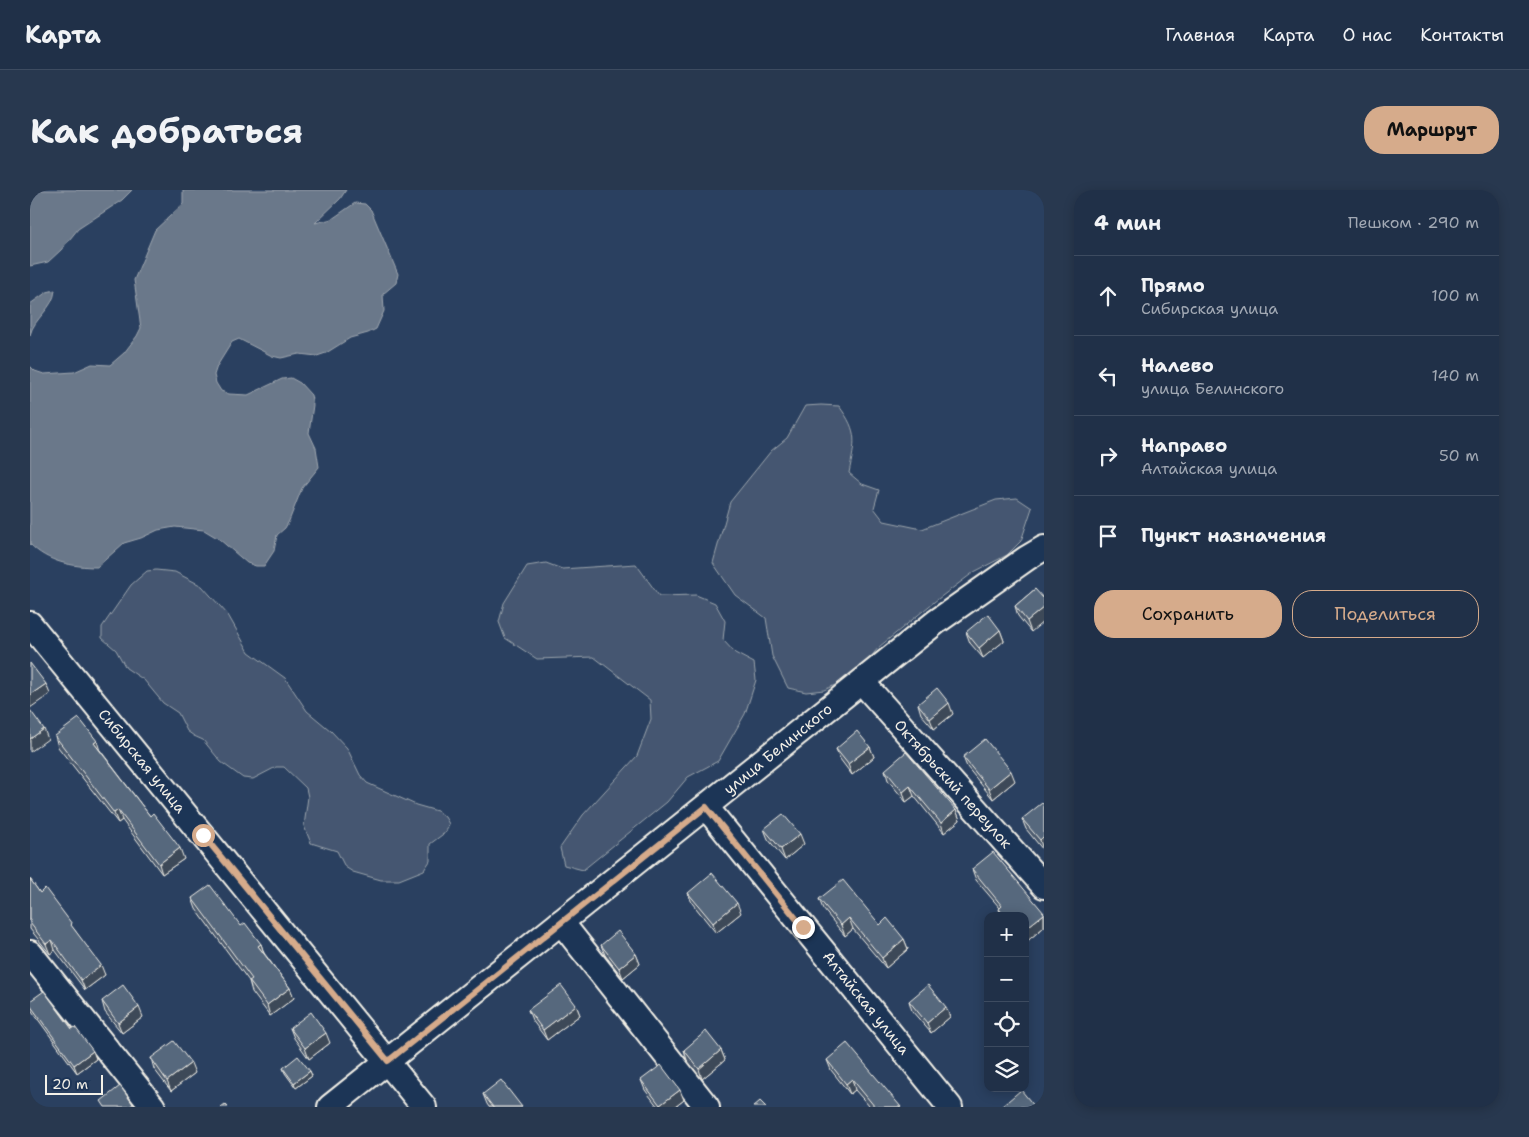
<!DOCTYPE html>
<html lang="ru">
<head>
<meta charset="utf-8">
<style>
	:root { --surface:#203048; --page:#28384f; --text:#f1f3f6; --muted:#a2a9b4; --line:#3d4b60; --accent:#d6ab8b }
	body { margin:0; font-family:"Shantell Sans",sans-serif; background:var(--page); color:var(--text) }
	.controls { position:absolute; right:15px; bottom:15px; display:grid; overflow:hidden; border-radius:10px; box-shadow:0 2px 12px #0003 }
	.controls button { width:45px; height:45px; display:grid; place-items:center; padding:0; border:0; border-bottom:1px solid var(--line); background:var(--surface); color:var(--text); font:25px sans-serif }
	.scale { position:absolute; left:15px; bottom:12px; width:58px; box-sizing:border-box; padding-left:5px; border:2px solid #f4f1e8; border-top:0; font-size:14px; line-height:18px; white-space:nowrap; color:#f4f1e8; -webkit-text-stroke:4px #1d3557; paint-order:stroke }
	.stop { position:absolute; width:15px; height:15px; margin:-11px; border:4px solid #d6ab8b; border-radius:50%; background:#fff }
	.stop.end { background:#d6ab8b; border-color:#fff; box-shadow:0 1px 5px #0008 }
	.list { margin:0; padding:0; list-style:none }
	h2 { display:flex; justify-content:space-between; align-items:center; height:65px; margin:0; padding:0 20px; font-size:21px }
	h2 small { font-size:16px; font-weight:400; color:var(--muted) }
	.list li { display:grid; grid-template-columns:32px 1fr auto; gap:15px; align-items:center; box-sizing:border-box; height:80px; padding:0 20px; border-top:1px solid var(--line) }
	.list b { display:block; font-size:19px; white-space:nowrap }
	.list p { margin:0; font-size:16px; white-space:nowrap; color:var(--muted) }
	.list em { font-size:16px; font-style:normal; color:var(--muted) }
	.actions { display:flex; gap:10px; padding:15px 20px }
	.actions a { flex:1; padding:11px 0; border:1px solid var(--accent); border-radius:20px; text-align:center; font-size:18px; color:var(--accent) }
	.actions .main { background:var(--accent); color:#111 }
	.icon { flex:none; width:28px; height:28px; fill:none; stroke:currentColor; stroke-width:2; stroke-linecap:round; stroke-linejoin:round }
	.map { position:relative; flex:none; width:1014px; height:917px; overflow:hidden; border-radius:20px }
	header { display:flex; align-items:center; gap:30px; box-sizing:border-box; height:70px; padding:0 25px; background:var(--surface); border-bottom:1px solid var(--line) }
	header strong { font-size:24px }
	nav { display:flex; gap:28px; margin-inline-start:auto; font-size:18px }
	.intro { display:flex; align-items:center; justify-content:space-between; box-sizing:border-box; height:120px; padding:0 30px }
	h1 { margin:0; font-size:35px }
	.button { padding:12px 22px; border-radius:20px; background:var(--accent); color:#111; font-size:18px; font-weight:700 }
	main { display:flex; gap:30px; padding:0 30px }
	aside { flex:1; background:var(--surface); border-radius:20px; box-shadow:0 2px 12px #0003 }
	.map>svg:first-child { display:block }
	.green { fill:#445771; stroke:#9ca4ac }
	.water { fill:#6a788a; stroke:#a1a8b0 }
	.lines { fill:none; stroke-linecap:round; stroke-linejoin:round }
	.minor-casing { stroke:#f4f1e8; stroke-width:28 }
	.minor { stroke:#1d3557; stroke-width:24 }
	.wall { fill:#4a596c; stroke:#f4f1e8 }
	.shaded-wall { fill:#3c4858; stroke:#f4f1e8 }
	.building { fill:#56677d; stroke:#f4f1e8 }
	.route { stroke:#d6ab8b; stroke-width:6 }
	.labels { text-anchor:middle; stroke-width:4; stroke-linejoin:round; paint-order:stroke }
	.street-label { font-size:15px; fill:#f4f1e8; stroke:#1d3557 }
</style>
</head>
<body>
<header>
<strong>Карта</strong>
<nav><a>Главная</a><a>Карта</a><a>О нас</a><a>Контакты</a></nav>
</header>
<div class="intro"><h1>Как добраться</h1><a class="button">Маршрут</a></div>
<main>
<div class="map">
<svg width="1014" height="917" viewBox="0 0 1014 917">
	<rect width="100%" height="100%" fill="#2a4060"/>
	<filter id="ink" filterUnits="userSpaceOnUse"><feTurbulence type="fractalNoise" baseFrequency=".02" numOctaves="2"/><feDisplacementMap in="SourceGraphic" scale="10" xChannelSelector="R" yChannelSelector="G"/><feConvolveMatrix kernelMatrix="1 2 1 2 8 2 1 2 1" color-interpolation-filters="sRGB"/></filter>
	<g filter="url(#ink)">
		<g class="green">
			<path d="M791,215L809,216C829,243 825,252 819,283L832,294L849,300L844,318L854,331L892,339L966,310L987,308L1002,318L991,351L977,365L944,382L904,412L849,457L825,486L794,500L776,502L758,498L742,466L736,428L705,405L683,373L700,312L741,261L757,248L775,216Z"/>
			<polygon points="516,373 532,379 606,374 629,406 666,405 685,413 695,431 693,450 705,463 724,473 726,490 715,524 688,571 658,587 637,612 553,680 534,675 530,658 553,625 607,566 621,529 620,510 564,467 507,469 475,448 469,432 474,413 497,376"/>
			<polygon points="126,380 145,382 172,396 198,425 219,462 255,488 277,521 301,541 317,558 330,585 337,593 386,615 407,621 415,627 419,634 416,642 400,654 400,671 394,680 369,690 351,690 323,682 315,677 307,661 281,653 274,636 278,607 276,598 254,577 246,577 223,589 213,588 191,572 173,550 164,546 157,541 148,523 133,513 114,490 96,478 86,460 72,448 72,437 101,395 117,381"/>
		</g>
		<g class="water">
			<polygon points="0,0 102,0 92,10 48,39 31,60 18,72 0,76"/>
			<path d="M153,0H316L310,9L285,33L302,29L325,13L335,14L341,20L368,84L366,93L353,104L354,121L346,139L338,143L320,148L296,163L287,166L269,164L251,168L242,166L209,149L202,152L187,176L184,185L186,193L191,201L199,204L218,205L252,189L261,188L270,193L281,205L283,215L279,243L286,258L289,277L272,298L259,331L255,338L247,345L244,361L234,376H226L217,373L189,349L174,340L145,337L128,340L111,348L94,353L67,377C43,377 17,372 0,354V176L5,181L14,184L44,182L62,174L80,175L94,163L107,146L111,138L104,90L125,40L153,14Z"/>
			<path d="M25,100C24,118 4,128 0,145V114L17,102Z"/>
		</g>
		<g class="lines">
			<g class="minor-casing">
				<g id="minor">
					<polyline points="0,434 394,917"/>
					<polyline points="832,492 1014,696"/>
					<polyline points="676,617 920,917"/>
					<polyline points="531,732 677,917"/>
					<polyline points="0,763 123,917"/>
					<polyline points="300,917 906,432 997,368 1014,358"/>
				</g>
			</g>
			<use href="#minor" class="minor"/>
		</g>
		<g class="wall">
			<polygon points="1005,399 1001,442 988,426 985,416"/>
			<polygon points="970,440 974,451 953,468 940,453 936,442"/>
			<polygon points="888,514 923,524 904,539 891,524"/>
			<polygon points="25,546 70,560 120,626 154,669 132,684 92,630 88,633 28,557"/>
			<polygon points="840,557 844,567 822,585 810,569 806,559"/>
			<polygon points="933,567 985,591 963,609 937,577"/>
			<polygon points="855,580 926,620 930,630 914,643 884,606 876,612 858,590"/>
			<polygon points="1014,615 1013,660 996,639 992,629"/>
			<polygon points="734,639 774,654 755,670 738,649"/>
			<polygon points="942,679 1014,723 1014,737 995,753 995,726 971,726 969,719 970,718 946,690"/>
			<polygon points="0,689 10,703 44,739 75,785 55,800 25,760 20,764 0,739"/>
			<polygon points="658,703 711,723 686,743 662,713"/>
			<polygon points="162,708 231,754 234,763 260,798 264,808 240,826 222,802 219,791 166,719"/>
			<polygon points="789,709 850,735 874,749 878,759 856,778 823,739 815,746 793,719"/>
			<polygon points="571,755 606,764 610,774 593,788 575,765"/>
			<polygon points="0,811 66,869 47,883 2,821 0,817"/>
			<polygon points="72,811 113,827 92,843 75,822"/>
			<polygon points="879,811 920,827 901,843 882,821"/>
			<polygon points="546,815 550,825 517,850 502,830 498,820"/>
			<polygon points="260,838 300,853 279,869 264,848"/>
			<polygon points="654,860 691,860 695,870 672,889 657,870"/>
			<polygon points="121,868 165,883 141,901 124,879"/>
			<polygon points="797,870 871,917 840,917 825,900 820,904 801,880"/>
			<polygon points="253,878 280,881 282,886 266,898 255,883"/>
			<polygon points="611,890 654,910 645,917 628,917 615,900"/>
			<polygon points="453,904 492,917 459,917 457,914"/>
		</g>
		<g class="shaded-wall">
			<polygon points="1014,417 1014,431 1001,442 997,431"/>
			<polygon points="970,440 974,451 953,468 949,458"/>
			<polygon points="16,494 20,504 0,518 0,505"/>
			<polygon points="919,513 923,524 904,539 900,529"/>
			<polygon points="14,539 18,549 0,562 0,549"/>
			<polygon points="67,551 70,561 64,553"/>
			<polygon points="840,557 844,567 822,585 818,574"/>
			<polygon points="981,581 985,591 963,609 959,599"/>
			<polygon points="880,596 884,606 876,612 873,602"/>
			<polygon points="88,620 92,630 88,633 84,623"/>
			<polygon points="926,620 930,630 914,643 911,633"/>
			<polygon points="770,644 774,654 755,670 751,659"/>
			<polygon points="1014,646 1014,659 1013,660 1010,650"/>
			<polygon points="150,658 154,669 132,684 129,674"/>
			<polygon points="707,713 711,723 686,743 683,733"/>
			<polygon points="1014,724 1014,737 995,753 995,739"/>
			<polygon points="819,728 823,739 815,746 811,735"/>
			<polygon points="874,749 878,759 856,778 852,768"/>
			<polygon points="22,750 25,760 20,764 16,754"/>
			<polygon points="231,754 234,764 228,756"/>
			<polygon points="606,764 610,774 593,788 589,778"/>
			<polygon points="71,775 75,785 55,800 51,790"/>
			<polygon points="260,798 264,808 240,826 237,815"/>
			<polygon points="546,815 550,825 517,850 513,840"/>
			<polygon points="109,817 113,827 92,843 88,833"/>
			<polygon points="916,817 920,827 901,843 897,833"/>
			<polygon points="296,843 300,853 279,869 275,858"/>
			<polygon points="691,860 695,870 672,889 669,879"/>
			<polygon points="63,861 66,869 47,883 44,875"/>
			<polygon points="161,873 165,883 141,901 137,891"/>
			<polygon points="280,881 282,886 266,898 264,893"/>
			<polygon points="822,889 825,900 820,904 816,894"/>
			<polygon points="650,900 654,910 645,917 631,917 630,915"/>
		</g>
		<g class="building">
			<polygon points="1005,399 1014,409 1014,417 997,431 985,416"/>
			<polygon points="958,424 970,440 949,458 936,442"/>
			<polygon points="0,473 16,494 0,505"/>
			<polygon points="907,498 919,513 900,529 888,514"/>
			<polygon points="0,520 14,539 0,549"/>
			<polygon points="49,528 67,551 64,553 120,626 123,623 150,658 129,674 88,620 84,623 25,546"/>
			<polygon points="827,541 840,557 818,574 806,559"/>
			<polygon points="955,549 981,581 959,599 933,567"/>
			<polygon points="876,562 926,620 911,633 880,596 873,602 855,580"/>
			<polygon points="1012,613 1014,615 1014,646 1010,650 992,629"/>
			<polygon points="753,624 770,644 751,659 734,639"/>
			<polygon points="963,662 1014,723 1014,724 995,739 995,726 975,726 969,719 972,716 942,679"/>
			<polygon points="682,683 707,713 683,733 658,703"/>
			<polygon points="0,689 10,703 15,698 42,734 41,735 71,775 51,790 22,750 16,754 0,733"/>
			<polygon points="813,690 850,735 857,728 874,749 852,768 819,728 811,735 789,709"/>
			<polygon points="180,695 211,736 215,733 231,754 228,756 260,798 237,815 219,791 222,789 162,708"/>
			<polygon points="588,741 606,764 589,778 571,755"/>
			<polygon points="93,795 109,817 88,833 72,811"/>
			<polygon points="531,795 546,815 513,840 498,820"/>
			<polygon points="898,795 916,817 897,833 879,811"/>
			<polygon points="14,801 42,839 45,837 63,861 44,875 0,815 0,811"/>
			<polygon points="281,822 296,843 275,858 260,838"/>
			<polygon points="676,841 691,860 669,879 654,860"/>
			<polygon points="144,851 161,873 137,891 121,868"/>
			<polygon points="817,853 871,917 845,917 822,889 816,894 797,870"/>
			<polygon points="268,866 280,881 264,893 253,878"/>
			<polygon points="631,875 650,900 630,915 611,890"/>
			<polygon points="471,890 492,917 463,917 453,904"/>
			<polygon points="90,896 103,914 99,917 75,917 71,911"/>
			<polygon points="991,900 1005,917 971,917"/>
			<polygon points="730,911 736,917 723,917"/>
			<polygon points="195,914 198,917 191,917"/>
		</g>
	</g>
	<g class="lines" filter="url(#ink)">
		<polyline class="route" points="173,645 358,871 676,617 773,737"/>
	</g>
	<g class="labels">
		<g class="street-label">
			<text transform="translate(748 559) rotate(-39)" y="5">улица Белинского</text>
			<text transform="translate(112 571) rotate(51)" y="5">Сибирская улица</text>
			<text transform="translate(923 594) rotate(48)" y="5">Октябрьский переулок</text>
			<text transform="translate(836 813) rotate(51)" y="5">Алтайская улица</text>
		</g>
	</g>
</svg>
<div class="controls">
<button>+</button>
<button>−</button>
<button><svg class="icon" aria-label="locate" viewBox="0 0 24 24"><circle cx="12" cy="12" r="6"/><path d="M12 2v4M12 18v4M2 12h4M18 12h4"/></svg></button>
<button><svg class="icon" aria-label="layers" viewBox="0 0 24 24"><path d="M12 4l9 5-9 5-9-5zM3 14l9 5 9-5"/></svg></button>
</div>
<div class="scale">20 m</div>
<div class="stop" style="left:173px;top:645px"></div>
<div class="stop end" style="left:773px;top:737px"></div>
</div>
<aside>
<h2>4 мин<small>Пешком · 290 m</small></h2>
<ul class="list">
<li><svg class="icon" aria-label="ahead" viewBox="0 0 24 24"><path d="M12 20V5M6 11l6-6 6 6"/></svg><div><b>Прямо</b><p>Сибирская улица</p></div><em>100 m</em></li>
<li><svg class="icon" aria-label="left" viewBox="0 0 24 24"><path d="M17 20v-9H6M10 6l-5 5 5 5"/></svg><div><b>Налево</b><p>улица Белинского</p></div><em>140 m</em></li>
<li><svg class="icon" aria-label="right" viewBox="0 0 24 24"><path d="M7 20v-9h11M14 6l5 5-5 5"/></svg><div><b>Направо</b><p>Алтайская улица</p></div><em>50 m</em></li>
<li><svg class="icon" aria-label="arrive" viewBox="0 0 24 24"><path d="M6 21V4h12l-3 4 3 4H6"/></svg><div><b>Пункт назначения</b></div></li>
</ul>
<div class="actions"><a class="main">Сохранить</a><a>Поделиться</a></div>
</aside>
</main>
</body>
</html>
